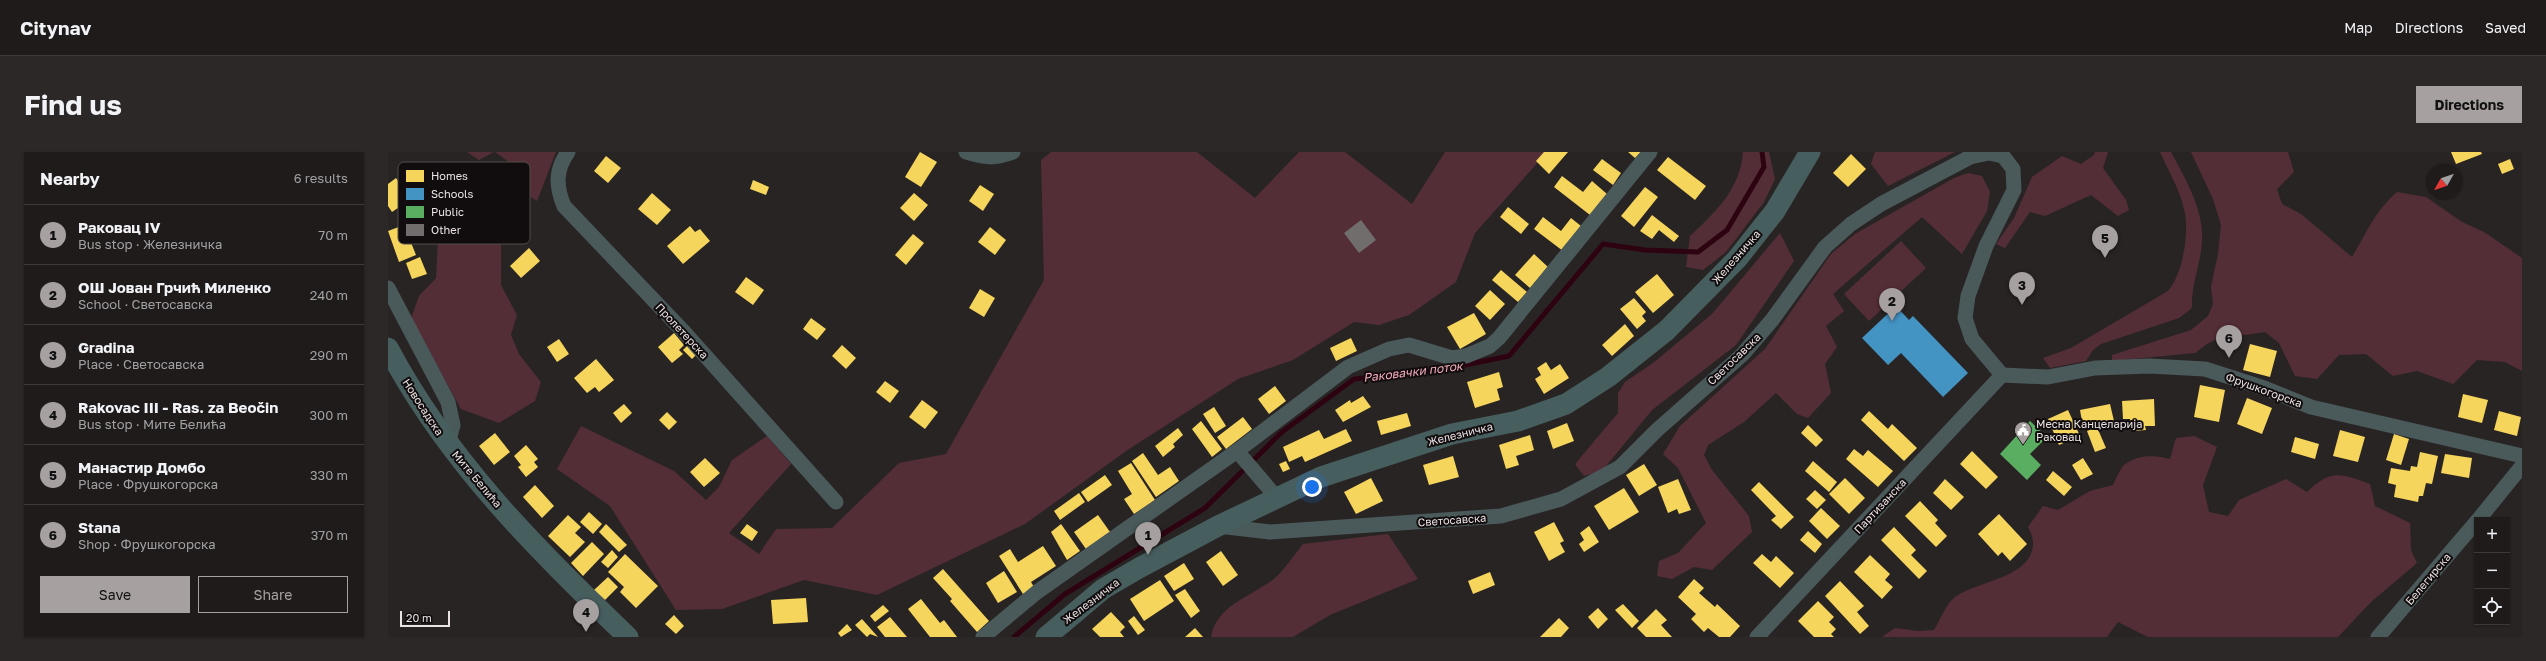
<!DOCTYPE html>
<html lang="en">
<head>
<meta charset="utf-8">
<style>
	:root { --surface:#1f1b1b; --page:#2c2828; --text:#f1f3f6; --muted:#a1a1a3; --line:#3c393a; --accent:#a6a0a0 }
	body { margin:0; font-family:"Golos Text",sans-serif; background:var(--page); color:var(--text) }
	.controls { position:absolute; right:12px; bottom:12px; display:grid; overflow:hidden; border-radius:0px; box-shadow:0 1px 3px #0004 }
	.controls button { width:36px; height:36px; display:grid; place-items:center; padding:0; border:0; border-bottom:1px solid var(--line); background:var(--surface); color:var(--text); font:20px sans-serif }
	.compass { position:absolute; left:2038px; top:12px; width:36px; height:36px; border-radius:50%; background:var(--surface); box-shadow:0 1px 3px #0004; rotate:230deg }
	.scale { position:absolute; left:12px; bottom:10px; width:50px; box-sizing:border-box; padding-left:4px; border:2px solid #eae2e3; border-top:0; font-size:11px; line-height:14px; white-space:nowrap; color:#eae2e3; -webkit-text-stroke:3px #110c0d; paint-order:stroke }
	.you { position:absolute; left:924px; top:335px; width:14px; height:14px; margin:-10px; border:3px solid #fff; border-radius:50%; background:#1a73e8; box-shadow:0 0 0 6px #1a73e833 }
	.badge { display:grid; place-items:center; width:26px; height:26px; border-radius:50%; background:var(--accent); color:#111; font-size:13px; font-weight:700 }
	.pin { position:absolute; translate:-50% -33px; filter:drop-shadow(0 1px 2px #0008) }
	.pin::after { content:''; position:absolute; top:21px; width:14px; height:12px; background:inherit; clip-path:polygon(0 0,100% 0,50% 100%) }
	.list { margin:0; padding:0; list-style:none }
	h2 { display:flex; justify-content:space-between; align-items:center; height:52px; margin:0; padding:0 16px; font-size:17px }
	h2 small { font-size:13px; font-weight:400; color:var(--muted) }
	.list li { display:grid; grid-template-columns:26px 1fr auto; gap:12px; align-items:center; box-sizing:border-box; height:60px; padding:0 16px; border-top:1px solid var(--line) }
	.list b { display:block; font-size:15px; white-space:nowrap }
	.list p { margin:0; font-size:13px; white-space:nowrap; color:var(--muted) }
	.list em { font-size:13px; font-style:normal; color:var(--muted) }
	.actions { display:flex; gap:8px; padding:12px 16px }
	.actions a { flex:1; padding:9px 0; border:1px solid var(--accent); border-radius:0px; text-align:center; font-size:14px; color:var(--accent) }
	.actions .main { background:var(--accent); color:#111 }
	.icon { flex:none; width:22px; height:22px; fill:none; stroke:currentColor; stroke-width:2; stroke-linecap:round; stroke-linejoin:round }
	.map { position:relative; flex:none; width:2134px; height:485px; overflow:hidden; border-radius:0px }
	header { display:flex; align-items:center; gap:24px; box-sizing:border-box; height:56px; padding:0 20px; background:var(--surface); border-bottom:1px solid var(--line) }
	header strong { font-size:19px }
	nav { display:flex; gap:22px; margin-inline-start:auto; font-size:14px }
	.intro { display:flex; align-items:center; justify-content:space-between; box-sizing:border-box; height:96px; padding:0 24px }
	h1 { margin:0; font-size:28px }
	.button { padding:10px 18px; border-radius:0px; background:var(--accent); color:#111; font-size:14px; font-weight:700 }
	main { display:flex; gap:24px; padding:0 24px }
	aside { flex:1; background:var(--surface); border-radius:0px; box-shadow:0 1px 3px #0004 }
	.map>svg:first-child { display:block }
	.green { fill:#542e37 }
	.homes { fill:#f6d55c }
	.schools { fill:#4393c3 }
	.public { fill:#5aae61 }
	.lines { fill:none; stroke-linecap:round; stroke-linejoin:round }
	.stream { stroke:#2e0311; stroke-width:5 }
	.building { fill:#726d6d }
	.street { stroke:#4a595a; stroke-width:15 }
	.secondary { stroke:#475e5f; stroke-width:21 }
	.labels { text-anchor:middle; stroke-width:4; stroke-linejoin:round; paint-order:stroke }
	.street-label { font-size:11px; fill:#eae2e3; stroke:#110c0d }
	.poi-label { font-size:11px; fill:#eae2e3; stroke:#110c0d; text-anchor:start }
	.water-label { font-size:12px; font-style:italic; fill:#f8aebd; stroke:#110c0d }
	.key { fill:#110c0d; stroke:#524c4d; stroke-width:1 }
	.key-label { font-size:11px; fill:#eae2e3 }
</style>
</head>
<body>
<header>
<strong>Citynav</strong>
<nav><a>Map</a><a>Directions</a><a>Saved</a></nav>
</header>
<div class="intro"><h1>Find us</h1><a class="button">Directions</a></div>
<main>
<aside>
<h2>Nearby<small>6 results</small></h2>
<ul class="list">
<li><span class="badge">1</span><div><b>Раковац IV</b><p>Bus stop · Железничка</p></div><em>70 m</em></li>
<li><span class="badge">2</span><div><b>ОШ Јован Грчић Миленко</b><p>School · Светосавска</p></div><em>240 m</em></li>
<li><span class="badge">3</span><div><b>Gradina</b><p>Place · Светосавска</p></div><em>290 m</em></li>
<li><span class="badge">4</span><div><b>Rakovac III - Ras. za Beočin</b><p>Bus stop · Мите Белића</p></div><em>300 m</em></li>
<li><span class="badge">5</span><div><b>Манастир Домбо</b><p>Place · Фрушкогорска</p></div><em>330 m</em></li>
<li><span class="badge">6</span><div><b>Stana</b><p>Shop · Фрушкогорска</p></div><em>370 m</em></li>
</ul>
<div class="actions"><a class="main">Save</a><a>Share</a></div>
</aside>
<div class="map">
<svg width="2134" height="485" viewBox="0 0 2134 485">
	<rect width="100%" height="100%" fill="#292424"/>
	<g class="green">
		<polygon points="79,0 106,0 91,8"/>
		<polygon points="107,0 168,0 149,49 127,35 121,10"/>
		<polygon points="663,0 809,0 867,46 911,0 957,0 1024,52 1057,0 1159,0 1087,81 1068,130 1021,163 991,173 966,170 905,208 850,227 738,299 637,372 489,443 416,428 334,457 288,458 222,354 169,317 193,274 286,319 318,348 331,335 344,308 379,284 403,312 341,381 371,402 388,377 444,376 511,311 558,302 656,128 653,8"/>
		<path d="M1355,0H1381L1387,27L1376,50L1338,100L1315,118L1298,115L1302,84C1327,61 1353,36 1355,0Z"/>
		<polygon points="1487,0 1567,0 1500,34 1483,12"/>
		<polygon points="1707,0 1720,0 1715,16 1738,48 1741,58 1730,64 1703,43 1657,64 1642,60 1617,96 1608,92 1626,66 1644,25 1674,4 1693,12 1706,3"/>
		<path d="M1772,0H1783C1797,26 1816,58 1814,89C1813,111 1803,132 1804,156L1791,166L1713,192L1705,198L1698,209L1662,216L1655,206L1683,196L1780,139C1795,122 1802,79 1796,57C1792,38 1780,18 1772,0Z"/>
		<path d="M1803,0H1900L1906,20L1889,37L1894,52L1913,62L1964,105C1978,82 1987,59 2009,40L2038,45L2074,70L2096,80L2134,106V219L2117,210L2089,208L2065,232L2029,219L2005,224L1978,202L1951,203L1929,227L1907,224L1891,191L1877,180L1857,183L1839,182L1819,192L1807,201L1724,209V203L1803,178L1820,164L1825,152L1823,135L1830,102L1833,73L1825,47Z"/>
		<polygon points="1580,21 1594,24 1602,40 1599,59 1574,102 1534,65 1445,142 1456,159 1438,174 1449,195 1437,212 1443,241 1420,266 1409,262 1388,241 1356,270 1320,293 1316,303 1324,318 1361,364 1364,380 1324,418 1306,415 1284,427 1269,424 1271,409 1290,401 1318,371 1290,316 1275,302 1292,274 1377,197 1443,102 1467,82 1566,26"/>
		<polygon points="103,70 113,93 113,133 129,163 123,183 131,202 153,230 147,249 111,271 73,257 23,166 31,144 48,126 50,89 75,76"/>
		<polygon points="1392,81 1406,109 1348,193 1264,258 1214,319 1196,324 1187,312 1230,261 1230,241 1237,230 1265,211 1324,162"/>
		<polygon points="1513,89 1538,116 1481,169 1456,142"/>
		<path d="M1806,284L1829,295L1815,333L1821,360L1840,364L1851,348L1898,327L1919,340C1943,317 1953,321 1982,332L1987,354L2022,371L2023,398L2029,411L1983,450L1950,485H1760L1730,470L1719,485H1494L1507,476L1530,479L1546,478C1552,468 1558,452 1567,445C1588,429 1646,426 1645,390C1645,385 1642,379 1640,375L1655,354L1670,358L1702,339L1725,333C1728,327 1732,317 1736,313C1750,302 1767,303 1782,307L1788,286Z"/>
		<path d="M1000,382L1030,427L942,463L905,485H823C829,452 864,445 887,426C897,417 906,403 915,392Z"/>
	</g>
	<g class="homes">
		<polygon points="532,0 549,10 533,35 517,25"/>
		<polygon points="1156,0 1180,0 1161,22 1148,9"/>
		<polygon points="1240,0 1253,0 1247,6"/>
		<polygon points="2063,0 2093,0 2094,2 2068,12"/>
		<polygon points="1463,2 1478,17 1460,35 1445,21"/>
		<polygon points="218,4 233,16 220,31 206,19"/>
		<polygon points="1280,5 1318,34 1307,48 1269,18"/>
		<polygon points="1214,7 1233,21 1225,33 1205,18"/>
		<polygon points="2122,7 2126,17 2114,22 2110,12"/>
		<polygon points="1174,24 1195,40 1204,29 1219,42 1202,63 1166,35"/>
		<polygon points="8,26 23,47 4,60 0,54 0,32"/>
		<polygon points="365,28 381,35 378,43 362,37"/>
		<polygon points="592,33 606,42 595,59 581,49"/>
		<polygon points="1257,35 1270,45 1246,75 1233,64"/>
		<polygon points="264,41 283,58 269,73 250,57"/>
		<polygon points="526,41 540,53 526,69 512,56"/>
		<polygon points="1120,55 1141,72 1133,82 1112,65"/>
		<polygon points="1264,63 1291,84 1286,90 1271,78 1264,87 1252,79"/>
		<polygon points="1155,65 1173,79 1183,66 1193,74 1175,99 1146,77"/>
		<polygon points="16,73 28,103 11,110 0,79"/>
		<polygon points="302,74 307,80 312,77 322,89 295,112 279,94"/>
		<polygon points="602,75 618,88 607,103 590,90"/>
		<polygon points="525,82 536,91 518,113 507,103"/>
		<polygon points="141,96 152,109 133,126 122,114"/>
		<polygon points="1146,102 1160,115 1142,136 1127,123"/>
		<polygon points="32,105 39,122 24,127 18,111"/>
		<polygon points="1113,118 1139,140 1130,150 1104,128"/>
		<polygon points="1269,122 1286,143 1265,161 1247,140"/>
		<polygon points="358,125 376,138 365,153 347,140"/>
		<polygon points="592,137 607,146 596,165 581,156"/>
		<polygon points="1102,138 1117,152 1102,168 1087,154"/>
		<polygon points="1246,146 1258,160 1254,164 1258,169 1249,177 1232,157"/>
		<polygon points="1086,161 1098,182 1072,197 1059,175"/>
		<polygon points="423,166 438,177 429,188 415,177"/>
		<polygon points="1237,172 1246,184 1224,204 1214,193"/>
		<polygon points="286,181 296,193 291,198 295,202 284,211 270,195"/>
		<polygon points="963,186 969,199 948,209 942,196"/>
		<polygon points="171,187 181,202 169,210 159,195"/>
		<polygon points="301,192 310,201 304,207 295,198"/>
		<polygon points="1862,192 1889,199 1882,225 1855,218"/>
		<polygon points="454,193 468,206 458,217 444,204"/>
		<polygon points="208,207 226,228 211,240 207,235 199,241 186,226"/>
		<polygon points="1158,210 1163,218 1172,212 1181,226 1156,242 1147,227 1153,223 1149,216"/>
		<polygon points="1111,220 1115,235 1109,237 1112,248 1087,256 1079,230"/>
		<polygon points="497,229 511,239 502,251 488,240"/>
		<polygon points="1812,233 1837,238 1831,270 1806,265"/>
		<polygon points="887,234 898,249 881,262 870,247"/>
		<polygon points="2075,242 2100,248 2094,271 2070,265"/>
		<polygon points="975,244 983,255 955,270 947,258 962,248 963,251"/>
		<polygon points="1859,246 1884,256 1874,282 1849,272"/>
		<polygon points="1766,247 1767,274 1757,274 1758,278 1743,279 1742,267 1735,267 1734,249"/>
		<polygon points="534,248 550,260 537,277 521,265"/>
		<polygon points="236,252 244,261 233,271 225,261"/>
		<polygon points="1722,252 1726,269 1695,275 1692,258"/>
		<polygon points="826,255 838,274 827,281 815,262"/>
		<polygon points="1680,258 1692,284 1671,293 1660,267"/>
		<polygon points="1481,259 1500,277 1504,272 1529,296 1516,309 1473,268"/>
		<polygon points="2111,259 2133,265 2129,284 2106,278"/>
		<polygon points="279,260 289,270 281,278 271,268"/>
		<polygon points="1019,261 1023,274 993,283 989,269"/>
		<polygon points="855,265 864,277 838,297 829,285"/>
		<polygon points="813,269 834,297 824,305 804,277"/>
		<polygon points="1179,271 1186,289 1165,297 1159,279"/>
		<polygon points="1420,273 1435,288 1428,295 1413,281"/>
		<polygon points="1709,275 1718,296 1707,300 1699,279"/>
		<polygon points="790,276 795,283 785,292 787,295 775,305 767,294"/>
		<polygon points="958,277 964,289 917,310 914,304 901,310 895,295 931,278 936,287"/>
		<polygon points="1952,278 1977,285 1970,310 1945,304"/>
		<polygon points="107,281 122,300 106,313 91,294"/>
		<polygon points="2006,282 2021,287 2013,313 1998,308"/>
		<polygon points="1142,283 1146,298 1128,304 1131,313 1118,317 1111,293"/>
		<polygon points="1907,285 1931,292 1927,307 1903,300"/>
		<polygon points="138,293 150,307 146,310 150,315 138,325 130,315 133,313 126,304"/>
		<polygon points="1466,297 1475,304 1480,298 1505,319 1490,335 1458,307"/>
		<polygon points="1584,299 1610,325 1598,337 1572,312"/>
		<polygon points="2032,300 2050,304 2044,332 2038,331 2035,344 2031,344 2030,350 2006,345 2008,333 2000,331 2003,316 2022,319 2023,314 2029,315"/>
		<polygon points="755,301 770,323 782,315 791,329 768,345 744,309"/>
		<polygon points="2057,302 2084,306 2081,326 2053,321"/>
		<polygon points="1065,304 1071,325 1041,333 1035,313"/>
		<polygon points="317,306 332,321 316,335 302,320"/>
		<polygon points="1695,306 1705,322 1693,328 1684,313"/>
		<polygon points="898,309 902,317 895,320 891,312"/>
		<polygon points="1425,309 1449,330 1441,340 1417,319"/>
		<polygon points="743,311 767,348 746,362 736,347 744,342 730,319"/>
		<polygon points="1256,312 1269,333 1251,344 1238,323"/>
		<polygon points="1665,319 1684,335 1676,344 1658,328"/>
		<polygon points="717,323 724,333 700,350 693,340"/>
		<polygon points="983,326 995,349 968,362 956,340"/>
		<polygon points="1457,326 1477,346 1461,362 1441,342"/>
		<polygon points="1290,327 1303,358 1291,362 1289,357 1280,361 1270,335"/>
		<polygon points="1557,327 1576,345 1563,358 1545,341"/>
		<polygon points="1371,330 1406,365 1393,377 1383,368 1388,364 1363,338"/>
		<polygon points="147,333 166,354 154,366 135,345"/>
		<polygon points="1236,336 1251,360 1221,378 1206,354"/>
		<polygon points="1427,338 1438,348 1429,357 1418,347"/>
		<polygon points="691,341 697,350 672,368 666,359"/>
		<polygon points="1532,349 1550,368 1547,371 1559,384 1548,395 1517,364"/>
		<polygon points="1433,356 1452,374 1439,387 1421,369"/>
		<polygon points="201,360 214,372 205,382 192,370"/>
		<polygon points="1611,362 1639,392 1622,409 1614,400 1610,404 1590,382"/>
		<polygon points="180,363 193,375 187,381 197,390 182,405 160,384"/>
		<polygon points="710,363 722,380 698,397 686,380"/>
		<polygon points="1166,370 1176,389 1172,391 1177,400 1161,409 1146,380"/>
		<polygon points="218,372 239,393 231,400 211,380"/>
		<polygon points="359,372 370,380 364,389 352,381"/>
		<polygon points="673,372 692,399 679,408 663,380"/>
		<polygon points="1201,374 1211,390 1196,400 1191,392 1196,388 1192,381"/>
		<polygon points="1506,375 1528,398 1523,403 1539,419 1531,427 1493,388"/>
		<polygon points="1420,379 1434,392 1427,401 1412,388"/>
		<polygon points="204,390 216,402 195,424 183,411"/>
		<polygon points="655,394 668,414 643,430 646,435 635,442 611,404 622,397 630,410"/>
		<polygon points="224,398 230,405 220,416 213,410"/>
		<polygon points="833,399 850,423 835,434 818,410"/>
		<polygon points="237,402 270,434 248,456 232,440 236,435 220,420"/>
		<polygon points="1374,402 1383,410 1388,404 1406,421 1392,436 1365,411"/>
		<polygon points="1482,403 1502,422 1497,428 1505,435 1494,447 1466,420"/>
		<polygon points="796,411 806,427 786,439 776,424"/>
		<polygon points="555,417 601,469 589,480 562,449 564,447 545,426"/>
		<polygon points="616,419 629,440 610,451 598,431"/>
		<polygon points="1102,420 1107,433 1085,442 1080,429"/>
		<polygon points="220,425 230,435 217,448 206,438"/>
		<polygon points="1306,427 1316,436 1311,441 1327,455 1329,452 1352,474 1342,485 1331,485 1320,476 1316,480 1303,467 1308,462 1290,445"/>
		<polygon points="772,428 786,449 756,469 742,447"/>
		<polygon points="1452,429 1476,454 1469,460 1481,474 1472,482 1437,444"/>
		<polygon points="797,437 812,459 803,466 787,443"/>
		<polygon points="418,446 420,470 385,472 383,448"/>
		<polygon points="533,447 552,471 556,468 569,485 542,485 520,457"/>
		<polygon points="1430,449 1446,465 1441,470 1448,477 1443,482 1446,485 1426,485 1410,469"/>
		<polygon points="1235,452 1251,469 1244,476 1227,458"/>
		<polygon points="495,453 501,459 487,470 482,464"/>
		<polygon points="1210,456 1220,467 1210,477 1200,465"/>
		<polygon points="1268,457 1279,468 1273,473 1284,485 1258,485 1249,476"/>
		<polygon points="723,460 737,475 732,480 736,485 712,485 704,477"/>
		<polygon points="286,463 296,474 288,482 277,472"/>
		<polygon points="746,464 757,478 750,483 740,469"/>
		<polygon points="502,465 519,485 497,485 489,475"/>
		<polygon points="1171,466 1181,476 1173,485 1152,485"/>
		<polygon points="474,467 490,485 482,482 479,485 467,473"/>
		<polygon points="459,472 464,478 453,485 450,481"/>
		<polygon points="807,476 815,485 797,485"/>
	</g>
	<polygon class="schools" points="1508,154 1521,168 1525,164 1580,221 1555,245 1513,201 1500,213 1474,186"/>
	<polygon class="public" points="1642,269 1659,285 1642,302 1653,313 1639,328 1612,302"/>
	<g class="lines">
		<polyline class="stream" points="626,485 677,442 817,356 894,280 966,227 1048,219 1121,204 1215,92 1257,98 1310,100 1339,78 1376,15 1374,0"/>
	</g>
	<polygon class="building" points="973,68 988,88 971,101 956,81"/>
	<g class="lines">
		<g class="street">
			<path d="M180,0C167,18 168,35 176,54L297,181L448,350"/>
			<path d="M578,0C596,6 607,7 625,0"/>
			<polyline points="0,136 60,250 65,273 60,292"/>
			<polyline points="1614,223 1660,225 1707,216 1761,214 1817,217 1876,236 1923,255 2134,304"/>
			<polyline points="849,299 889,346"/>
			<polyline points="2090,368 2134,314"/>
			<polyline points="830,374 882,380 1113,364 1173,347 1232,315 1269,278 1354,203 1384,168 1437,95 1463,72 1493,52 1582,5 1601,1 1615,4 1625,17 1626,38 1598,94 1580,144 1577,166 1584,187 1614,223"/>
			<polyline points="595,485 649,440 849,299 960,215 1001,197 1021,193 1064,206 1078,204 1102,194 1111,186 1262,0"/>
			<polyline points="1369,485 1614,223"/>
			<polyline points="1990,485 2089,369"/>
		</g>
		<g class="secondary">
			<path d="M0,196C59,308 149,398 240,485"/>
			<polyline points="658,485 715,437 751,416 830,374 933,325 1064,282 1130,269 1178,252 1220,225 1279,178 1349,107 1387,59 1422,0"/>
		</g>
	</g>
	<defs>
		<g id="civic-pin" transform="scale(0.9)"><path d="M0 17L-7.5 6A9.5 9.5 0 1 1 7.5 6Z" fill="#a6a0a0" stroke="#110c0d"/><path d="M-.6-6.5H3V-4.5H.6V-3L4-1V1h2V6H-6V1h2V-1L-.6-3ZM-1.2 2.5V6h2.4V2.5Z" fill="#fff"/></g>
	</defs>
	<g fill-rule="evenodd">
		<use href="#civic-pin" x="1635" y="278"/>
	</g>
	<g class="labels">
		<g class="street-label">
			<text transform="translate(1348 105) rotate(-49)" y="4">Железничка</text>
			<text transform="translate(294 179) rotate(47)" y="4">Пролетерска</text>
			<text transform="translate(1346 207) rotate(-44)" y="4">Светосавска</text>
			<text transform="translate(1876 238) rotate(20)" y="4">Фрушкогорска</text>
			<text transform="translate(35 255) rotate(57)" y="4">Новосадска</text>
			<text transform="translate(1072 282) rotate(-14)" y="4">Железничка</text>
			<text transform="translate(89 327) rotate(50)" y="4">Мите Белића</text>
			<text transform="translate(1492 354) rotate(-47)" y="4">Партизанска</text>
			<text transform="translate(1064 368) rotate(-4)" y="4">Светосавска</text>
			<text transform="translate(2040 427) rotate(-50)" y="4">Белегирска</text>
			<text transform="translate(703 449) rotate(-37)" y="4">Железничка</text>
		</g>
		<g class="poi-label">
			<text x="1648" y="276">Месна Канцеларија<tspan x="1648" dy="13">Раковац</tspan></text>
		</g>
		<g class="water-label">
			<text transform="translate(1025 220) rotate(-7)" y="4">Раковачки поток</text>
		</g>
	</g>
	<rect x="10" y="10" width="132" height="82" rx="6" class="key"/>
	<rect x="18" y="18" width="18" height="12" fill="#f6d55c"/>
	<rect x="18" y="36" width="18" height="12" fill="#4393c3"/>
	<rect x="18" y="54" width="18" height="12" fill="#5aae61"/>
	<rect x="18" y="72" width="18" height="12" fill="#726d6d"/>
	<g class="key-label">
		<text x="43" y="28">Homes</text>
		<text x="43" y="46">Schools</text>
		<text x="43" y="64">Public</text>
		<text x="43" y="82">Other</text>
	</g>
</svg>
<div class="controls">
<button>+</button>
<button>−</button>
<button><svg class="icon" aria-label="locate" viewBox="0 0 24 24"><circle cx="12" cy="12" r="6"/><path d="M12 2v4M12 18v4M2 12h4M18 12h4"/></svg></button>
</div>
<svg class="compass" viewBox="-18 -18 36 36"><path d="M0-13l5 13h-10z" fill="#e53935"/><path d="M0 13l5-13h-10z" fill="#a1a1a3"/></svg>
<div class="scale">20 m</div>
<div class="you"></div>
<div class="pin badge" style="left:760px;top:403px">1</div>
<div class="pin badge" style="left:1504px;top:169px">2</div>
<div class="pin badge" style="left:1634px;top:153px">3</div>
<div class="pin badge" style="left:198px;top:480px">4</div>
<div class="pin badge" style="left:1717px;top:106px">5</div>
<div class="pin badge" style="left:1841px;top:206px">6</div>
</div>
</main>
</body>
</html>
